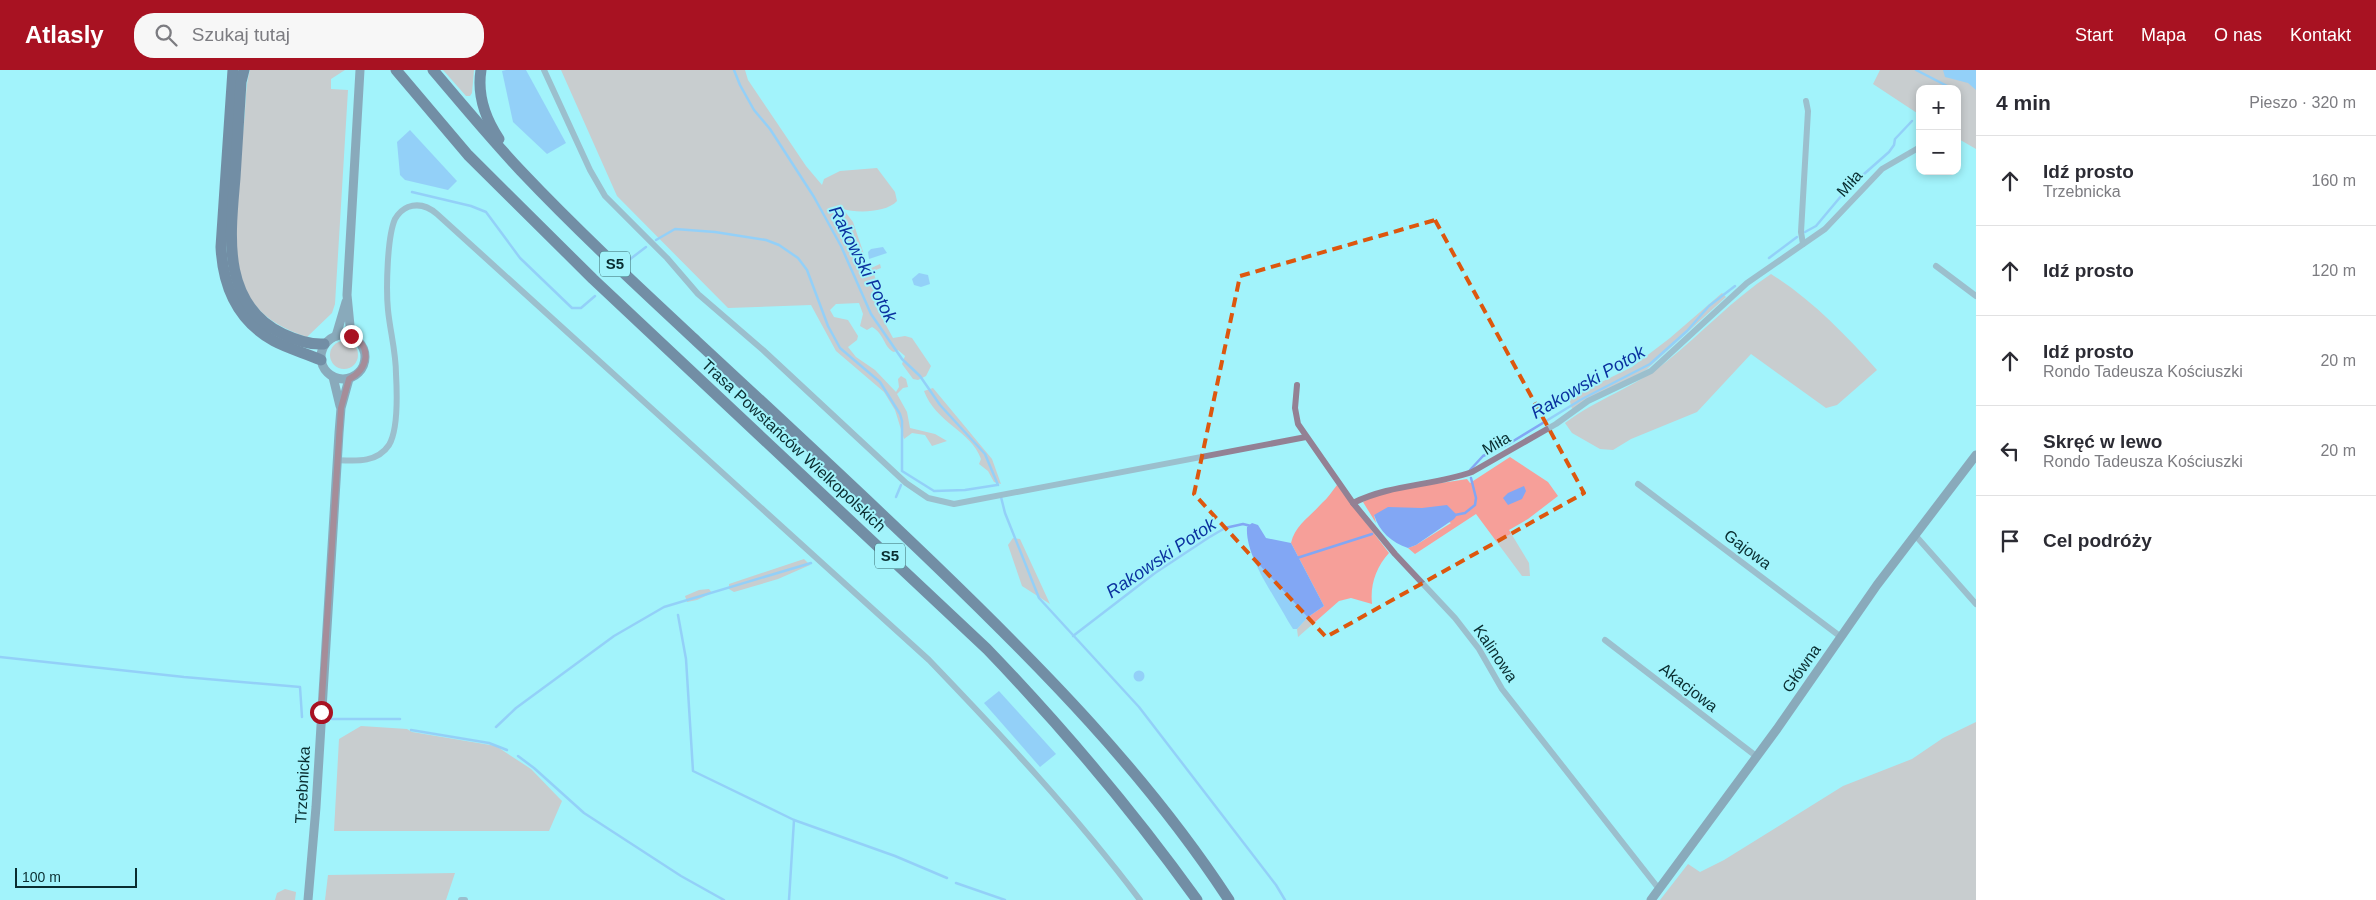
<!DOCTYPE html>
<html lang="pl">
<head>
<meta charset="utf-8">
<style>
	:root { --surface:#fff; --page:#f7f7f7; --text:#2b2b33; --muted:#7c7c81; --line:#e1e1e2; --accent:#a81222 }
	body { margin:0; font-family:Helvetica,sans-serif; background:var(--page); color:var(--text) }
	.controls { position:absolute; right:15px; top:15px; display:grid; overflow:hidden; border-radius:10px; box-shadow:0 2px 8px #0003 }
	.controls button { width:45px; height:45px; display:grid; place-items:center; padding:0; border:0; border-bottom:1px solid var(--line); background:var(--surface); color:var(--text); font:25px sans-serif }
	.scale { position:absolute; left:15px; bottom:12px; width:122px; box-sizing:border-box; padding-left:5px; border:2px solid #092d30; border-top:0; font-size:14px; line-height:18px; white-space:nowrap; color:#092d30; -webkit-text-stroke:4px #a2f3fb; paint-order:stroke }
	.stop { position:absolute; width:15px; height:15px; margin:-11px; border:4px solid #a81222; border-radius:50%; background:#fff }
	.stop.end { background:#a81222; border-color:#fff; box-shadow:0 1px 5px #0008 }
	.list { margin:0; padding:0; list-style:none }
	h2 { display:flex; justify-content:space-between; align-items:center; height:65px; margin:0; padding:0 20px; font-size:21px }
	h2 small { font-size:16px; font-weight:400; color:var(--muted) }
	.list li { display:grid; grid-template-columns:32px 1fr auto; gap:15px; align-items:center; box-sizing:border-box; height:90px; padding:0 20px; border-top:1px solid var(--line) }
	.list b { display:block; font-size:19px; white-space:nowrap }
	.list p { margin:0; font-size:16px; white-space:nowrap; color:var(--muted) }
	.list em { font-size:16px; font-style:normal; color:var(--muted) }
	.icon { flex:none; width:28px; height:28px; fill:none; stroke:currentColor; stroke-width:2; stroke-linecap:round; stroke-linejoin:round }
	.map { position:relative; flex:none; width:1976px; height:830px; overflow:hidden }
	header { display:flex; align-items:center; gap:30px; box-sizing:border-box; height:70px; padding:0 25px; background:var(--accent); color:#fff }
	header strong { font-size:24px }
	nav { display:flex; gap:28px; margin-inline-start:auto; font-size:18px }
	.search { width:350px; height:45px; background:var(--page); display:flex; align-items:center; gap:12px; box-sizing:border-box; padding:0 18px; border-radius:20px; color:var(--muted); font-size:19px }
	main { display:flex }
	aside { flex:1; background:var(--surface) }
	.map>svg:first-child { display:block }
	.green { fill:#f69f99 }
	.water { fill:#82a7f4 }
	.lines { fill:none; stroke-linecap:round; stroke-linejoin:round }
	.stream { stroke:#82a7f4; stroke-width:2.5 }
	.street { stroke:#938194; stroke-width:6 }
	.secondary { stroke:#6c536e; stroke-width:9 }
	.highway { stroke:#39163c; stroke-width:11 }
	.route { stroke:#a81222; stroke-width:6 }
	.marked { fill:none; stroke:#dd570e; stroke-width:4; stroke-dasharray:10 6; stroke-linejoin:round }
	.labels { text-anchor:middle; stroke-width:4; stroke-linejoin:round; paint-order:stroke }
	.shield { fill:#a2f3fb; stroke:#37686d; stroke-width:1 }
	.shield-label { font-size:15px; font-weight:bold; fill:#092d30 }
	.street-label { font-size:16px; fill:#092d30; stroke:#a2f3fb }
	.water-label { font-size:18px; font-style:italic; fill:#0b329f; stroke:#a2f3fb }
</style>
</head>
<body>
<header>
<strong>Atlasly</strong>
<div class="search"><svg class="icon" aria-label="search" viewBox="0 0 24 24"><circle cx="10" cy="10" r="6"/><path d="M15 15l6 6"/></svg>Szukaj tutaj</div>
<nav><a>Start</a><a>Mapa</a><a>O nas</a><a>Kontakt</a></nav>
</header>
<main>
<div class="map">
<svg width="1976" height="830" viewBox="0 0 1976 830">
	<rect width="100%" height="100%" fill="#a2f3fb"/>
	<g class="green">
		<path d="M250,0H345L331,9V19L348,20L335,234L332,243L307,267C281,258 258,246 246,220C226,174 239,102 244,53C246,36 245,17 250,0Z"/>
		<polygon points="443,0 474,0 472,23 470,26 466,26"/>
		<path d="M561,0H745L748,10L806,96L822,115L824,109L840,101L877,98L895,122L897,131C886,143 856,143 843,139L853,152L869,199L880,194L881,198L873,201L876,210L874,213L880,232L874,233L893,268L905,266L912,268L931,296L926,306L918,310L913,309L902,294L905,286L898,280L894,282C884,278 884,263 872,257L867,260L860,256L863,244L859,233L836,234L830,240L834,247L848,250L858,266L857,270L848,277L856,287L875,300L896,322L899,317L898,309L901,306L906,309L908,317L903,318L897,324L907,342L910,358L935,364L947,371L932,376L925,365L912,363L904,369L895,340L884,322L836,281L811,235L728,238L617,126Z"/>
		<polygon points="1880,0 1976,0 1976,79 1957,68 1957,19 1920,19 1920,45 1873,14"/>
		<path d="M1771,204C1811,229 1845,264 1877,300L1837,335L1826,338L1751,284L1697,342L1631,369L1613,380L1600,379L1572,363L1565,353C1597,329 1635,317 1666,292C1702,263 1732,230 1771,204Z"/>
		<polygon points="1722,223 1726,227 1646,300 1572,339 1569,328 1632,297 1670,268"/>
		<circle cx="344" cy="285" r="14"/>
		<path d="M933,318L992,389L1001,414L994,412L988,401L979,394L981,389C971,361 936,353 924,321Z"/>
		<path d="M1510,387L1548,412L1558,426L1528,449L1509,460L1529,493L1530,506H1522L1476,444L1415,484L1408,478L1416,475L1451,453L1422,438L1374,445L1376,453L1363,432C1390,416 1435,415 1467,409L1470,413Z"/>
		<path d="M1337,415L1389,483C1376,497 1370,515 1372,534L1351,528L1339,531L1298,567L1297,559L1308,547L1324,536L1291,473C1295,455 1310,447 1322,433C1328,428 1332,421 1337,415Z"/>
		<polygon points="1013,468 1020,469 1050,534 1022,516 1008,475"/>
		<polygon points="804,489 810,495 778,509 734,522 729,519 729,514"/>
		<polygon points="709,519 712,523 697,530 687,532 685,526 699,520"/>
		<polygon points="1976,652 1976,830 1660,830 1688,794 1700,802 1724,790 1843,716 1912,689 1943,668"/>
		<polygon points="361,656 407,659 412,662 496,676 531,699 562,731 549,761 334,761 339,669"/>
		<polygon points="455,803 446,830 325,830 328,805"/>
		<polygon points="285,819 296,822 295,830 275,830 277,823"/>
	</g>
	<g class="water">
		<polygon points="506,0 526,0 566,73 547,84 513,52 502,1"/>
		<polygon points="1943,0 1976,0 1976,20 1968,13 1945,7"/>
		<polygon points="410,60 457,111 448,120 405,110 400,105 397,72"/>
		<polygon points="883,177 887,183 869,189 868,182 871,179"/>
		<polygon points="919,203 928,205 930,214 921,217 914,215 912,209"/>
		<polygon points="1524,416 1526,421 1522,429 1508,435 1503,428 1508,423"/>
		<path d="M1447,435L1457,445L1454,449L1416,475L1408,478C1392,473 1379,461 1374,445L1388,437L1422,438Z"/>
		<path d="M1252,453L1258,455L1266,468L1291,473L1324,536L1308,547L1297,559H1293L1288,551C1274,525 1245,486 1247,457Z"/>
		<circle cx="1139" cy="606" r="5.5"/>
		<polygon points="999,621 1056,684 1040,697 984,633"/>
	</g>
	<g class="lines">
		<g class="stream">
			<polyline points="734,0 740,15 754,40 770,59 814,127 841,176 871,244 902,289 920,306 940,335 985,384 998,415"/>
			<polyline points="1916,0 1953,19"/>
			<polyline points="412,122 471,136 486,142 520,188 572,238 581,238 595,226"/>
			<polyline points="1805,162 1816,156 1847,119 1889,82 1894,75 1895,69 1912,51"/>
			<polyline points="656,170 675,159 715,162 766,170 779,175 798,188 807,200 828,256 840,278 880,312 900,344 902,351 902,401 934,421 965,420 997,415"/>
			<polyline points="1769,188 1797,167"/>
			<polyline points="629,190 646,177"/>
			<polyline points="1470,400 1483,386 1510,373 1582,329 1650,294 1687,261 1709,236 1735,216"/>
			<polyline points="896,427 901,415"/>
			<polyline points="1001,427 1005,443 1039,528 1139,637 1276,815 1285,830"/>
			<polyline points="1455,445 1465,443 1475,435 1476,428 1471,408"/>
			<polyline points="1297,488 1372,464"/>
			<polyline points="678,545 686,589 693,701 794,750 895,786 947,808"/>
			<polyline points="1073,566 1155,503 1208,468 1225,458 1243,454 1251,456"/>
			<polyline points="0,587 184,607 300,617 302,647"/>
			<polyline points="332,649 400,649"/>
			<polyline points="496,657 516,638 614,566 664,537 811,493"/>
			<polyline points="411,660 489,673 507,680"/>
			<polyline points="518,686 534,698 584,743 681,806 724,830"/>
			<polyline points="956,813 1005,830"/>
			<polyline points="789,830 794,750"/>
		</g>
		<g class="street">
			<polyline points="544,0 590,100 605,126 667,188 698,224 763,280 906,413 928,428 954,434 1306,367"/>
			<polyline points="1803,174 1801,162 1808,41 1806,31"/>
			<polyline points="1936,196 1976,226"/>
			<polyline points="1297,315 1295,338 1298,354 1353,433 1395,484 1455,548 1479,579 1502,619 1659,819"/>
			<path d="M337,390C356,391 377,393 389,375C398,360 397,322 396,304C396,282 390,261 388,240C386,220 387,167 395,149C398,144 403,139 408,137C419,133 429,137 437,144L929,590C1003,667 1075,744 1140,830"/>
			<polyline points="1638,414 1841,567"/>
			<path d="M1353,433C1391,414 1432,416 1472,402L1556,354L1588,331L1651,301L1747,213L1825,159L1882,99L1920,77"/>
			<polyline points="1915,465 1976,534"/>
			<polyline points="1605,570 1756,686"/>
			<polyline points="461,830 465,830"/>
		</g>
		<g class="secondary">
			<circle cx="343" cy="287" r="22"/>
			<polyline points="336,266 346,232"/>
			<polyline points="351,266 347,225 360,0"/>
			<polyline points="333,307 340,336"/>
			<polyline points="308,830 316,737 339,363 341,338 349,309"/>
			<polyline points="1651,830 1777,659 1877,515 1976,385"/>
		</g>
		<g class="highway">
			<path d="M233,0L221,177C223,217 238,251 274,271C289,279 305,283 321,290"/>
			<path d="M244,0L241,12C239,44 237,76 235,108C230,166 221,234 283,264C296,270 309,275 324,274"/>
			<path d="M396,0L468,85L593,209L987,579C1063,658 1133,741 1197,830"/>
			<path d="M433,0C462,34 490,68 521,101C575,158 633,212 691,266C772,341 852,415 932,492C1040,596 1146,703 1229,830"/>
			<path d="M481,0C477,25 485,48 499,69"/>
		</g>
	</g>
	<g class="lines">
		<path class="route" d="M321,642L341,338L349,309C368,300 373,276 351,266"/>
	</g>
	<path d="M0 0H1976V830H0ZM1435,150L1584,423L1326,567L1194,424L1240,206Z" fill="#a2f3fb" fill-opacity=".55" fill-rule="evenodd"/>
	<path class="marked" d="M1435,150L1584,423L1326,567L1194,424L1240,206Z"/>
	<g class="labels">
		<g class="shield">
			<rect x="600" y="181.5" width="30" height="25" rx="4"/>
			<rect x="875" y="473.5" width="30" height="25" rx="4"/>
		</g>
		<g class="shield-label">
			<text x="615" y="199">S5</text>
			<text x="890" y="491">S5</text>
		</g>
		<g class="street-label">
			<text transform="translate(1849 113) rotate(-48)" y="6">Miła</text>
			<text transform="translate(1496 373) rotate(-30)" y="6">Miła</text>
			<text transform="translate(794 375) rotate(43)" y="6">Trasa Powstańców Wielkopolskich</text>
			<text transform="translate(1748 479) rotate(37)" y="6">Gajowa</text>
			<text transform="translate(1496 583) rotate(56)" y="6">Kalinowa</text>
			<text transform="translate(1801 598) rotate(-55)" y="6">Główna</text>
			<text transform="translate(1689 617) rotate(38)" y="6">Akacjowa</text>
			<text transform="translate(302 715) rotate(-87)" y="6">Trzebnicka</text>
		</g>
		<g class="water-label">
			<text transform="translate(863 194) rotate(63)" y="6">Rakowski Potok</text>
			<text transform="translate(1588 312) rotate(-30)" y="6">Rakowski Potok</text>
			<text transform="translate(1161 488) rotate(-34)" y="6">Rakowski Potok</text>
		</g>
	</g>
</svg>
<div class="controls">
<button>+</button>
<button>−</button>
</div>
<div class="scale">100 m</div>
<div class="stop" style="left:321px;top:642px"></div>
<div class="stop end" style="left:351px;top:266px"></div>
</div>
<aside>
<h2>4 min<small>Pieszo · 320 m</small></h2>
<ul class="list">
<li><svg class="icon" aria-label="ahead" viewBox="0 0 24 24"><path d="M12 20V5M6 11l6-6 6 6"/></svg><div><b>Idź prosto</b><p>Trzebnicka</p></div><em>160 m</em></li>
<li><svg class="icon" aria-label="ahead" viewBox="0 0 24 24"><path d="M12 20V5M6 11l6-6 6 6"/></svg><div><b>Idź prosto</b></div><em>120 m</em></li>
<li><svg class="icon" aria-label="ahead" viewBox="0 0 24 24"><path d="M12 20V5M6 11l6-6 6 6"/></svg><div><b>Idź prosto</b><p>Rondo Tadeusza Kościuszki</p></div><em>20 m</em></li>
<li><svg class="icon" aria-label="left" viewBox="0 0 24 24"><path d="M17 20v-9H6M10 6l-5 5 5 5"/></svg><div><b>Skręć w lewo</b><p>Rondo Tadeusza Kościuszki</p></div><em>20 m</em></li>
<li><svg class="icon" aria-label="arrive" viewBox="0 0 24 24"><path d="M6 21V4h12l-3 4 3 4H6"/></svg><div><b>Cel podróży</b></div></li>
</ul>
</aside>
</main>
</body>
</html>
